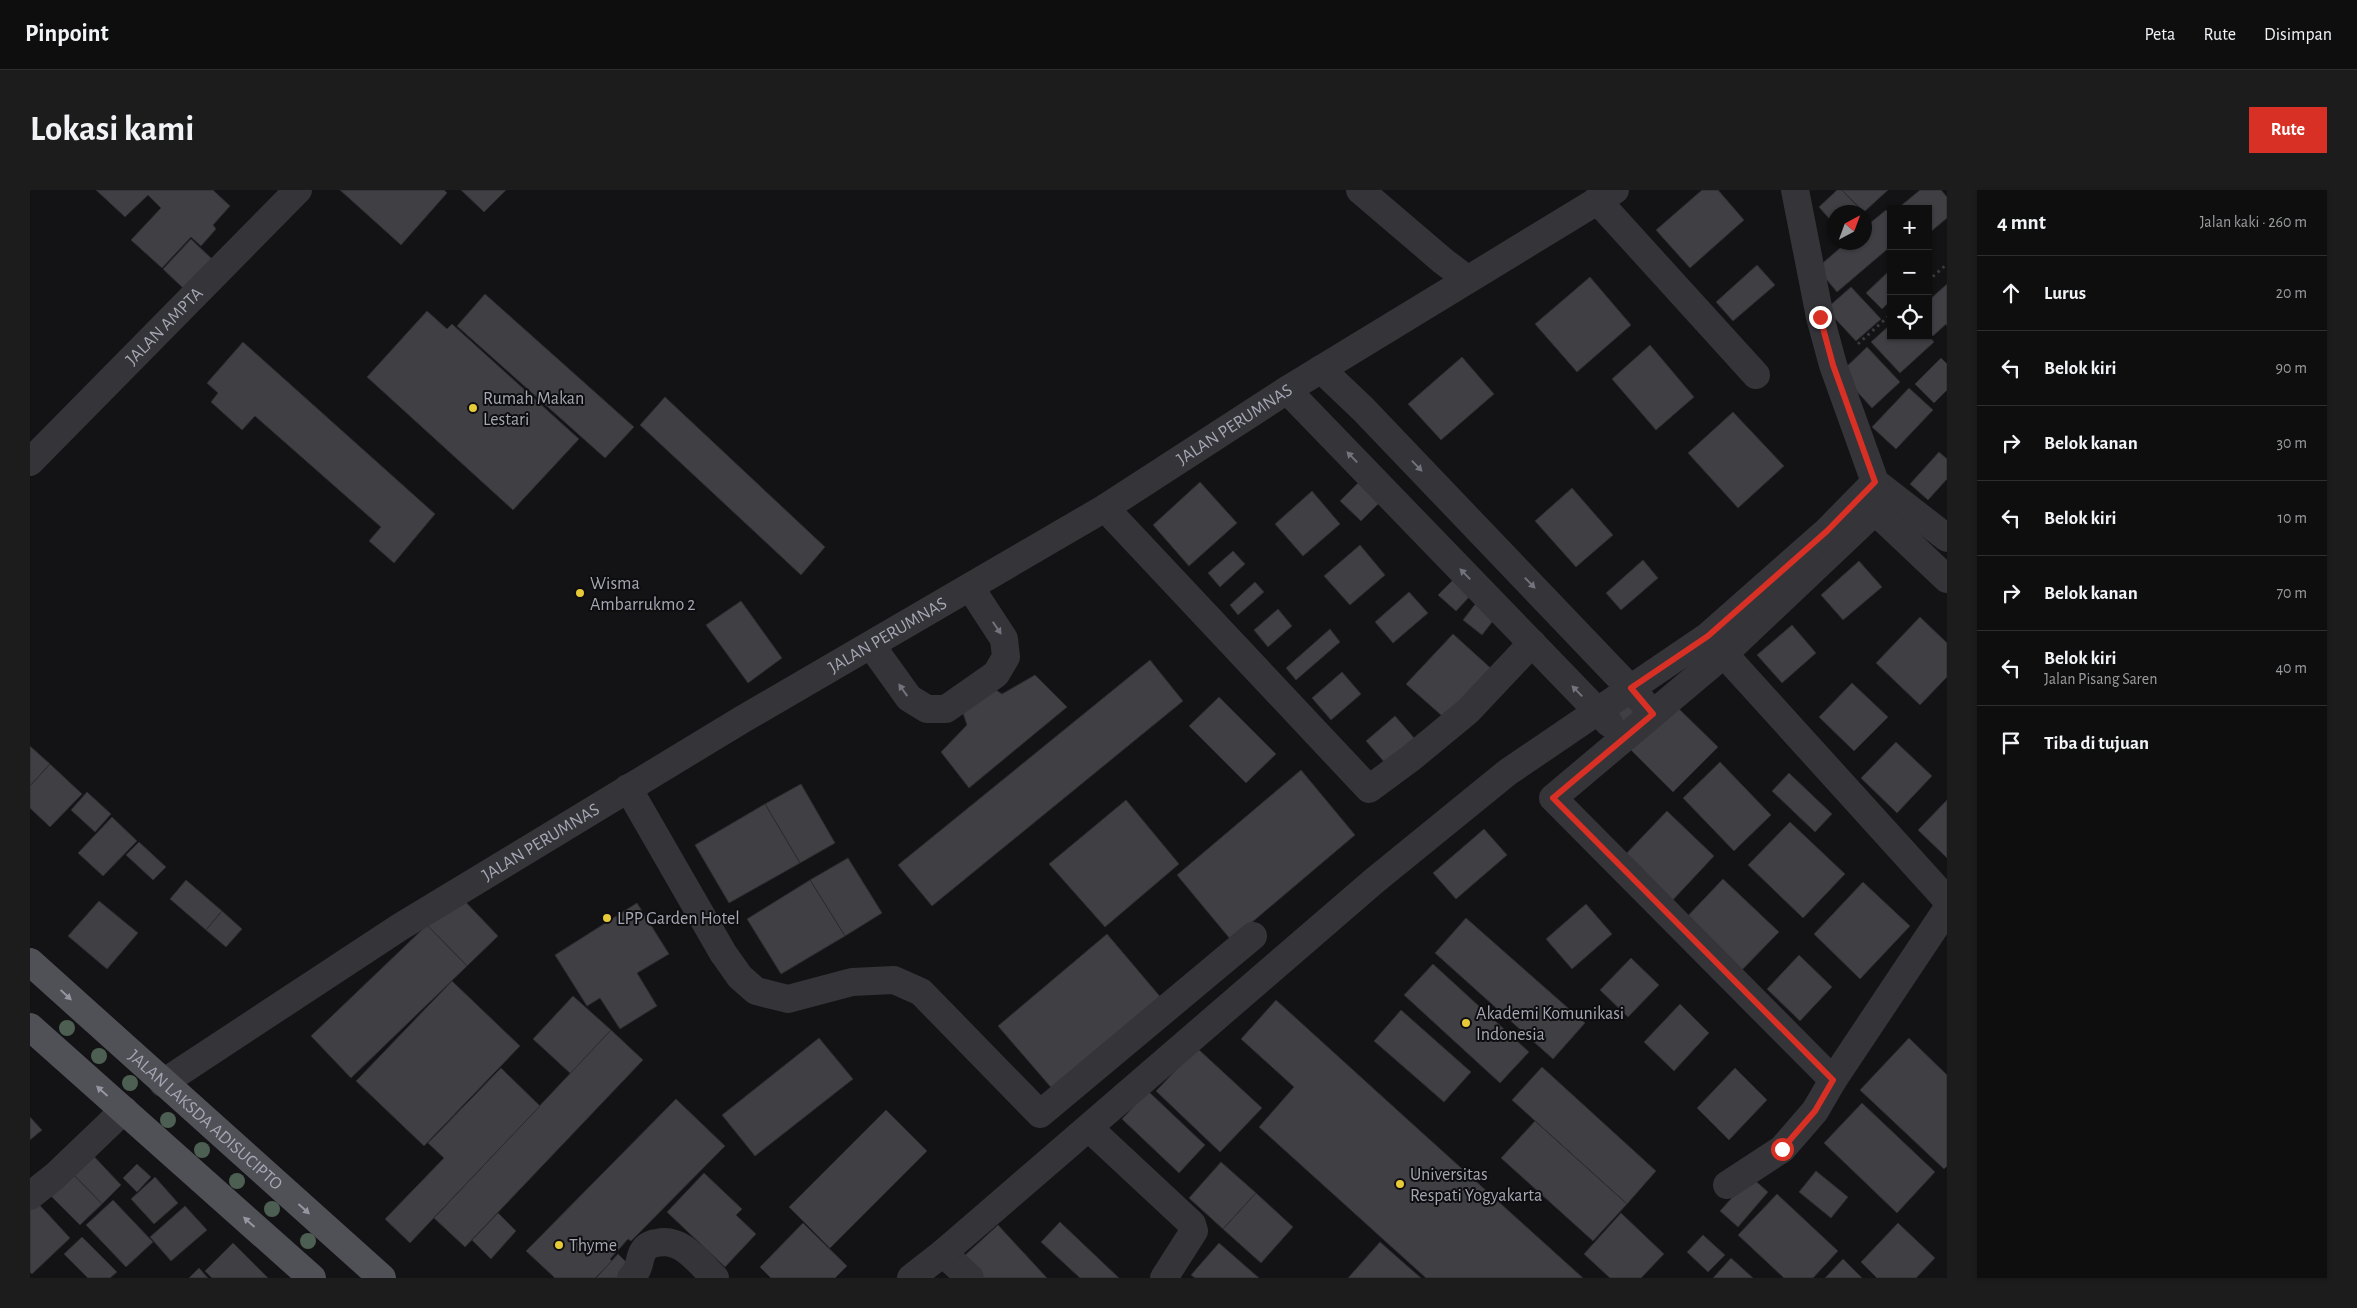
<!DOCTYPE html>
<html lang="id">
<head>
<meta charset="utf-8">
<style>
	:root { --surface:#0e0e0f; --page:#1c1c1d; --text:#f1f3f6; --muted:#9b9c9e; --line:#2e2e2f; --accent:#d93025 }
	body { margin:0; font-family:"Alegreya Sans",sans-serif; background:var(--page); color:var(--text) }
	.controls { position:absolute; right:15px; top:15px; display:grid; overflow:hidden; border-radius:0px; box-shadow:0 1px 4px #0004 }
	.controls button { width:45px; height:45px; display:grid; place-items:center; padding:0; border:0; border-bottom:1px solid var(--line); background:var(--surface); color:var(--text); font:25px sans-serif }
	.compass { position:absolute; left:1797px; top:15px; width:45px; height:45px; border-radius:50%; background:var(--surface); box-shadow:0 1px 4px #0004; rotate:41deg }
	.stop { position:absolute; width:15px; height:15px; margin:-11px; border:4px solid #d93025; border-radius:50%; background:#fff }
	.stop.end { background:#d93025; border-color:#fff; box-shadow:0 1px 5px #0008 }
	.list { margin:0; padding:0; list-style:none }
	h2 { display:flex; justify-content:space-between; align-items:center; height:65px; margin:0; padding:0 20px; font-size:21px }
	h2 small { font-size:16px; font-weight:400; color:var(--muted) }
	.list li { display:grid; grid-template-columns:32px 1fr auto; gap:15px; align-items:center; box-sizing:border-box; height:75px; padding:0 20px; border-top:1px solid var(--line) }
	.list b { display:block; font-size:19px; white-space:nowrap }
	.list p { margin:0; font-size:16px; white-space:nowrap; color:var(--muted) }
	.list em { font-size:16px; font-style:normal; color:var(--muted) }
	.icon { flex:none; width:28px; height:28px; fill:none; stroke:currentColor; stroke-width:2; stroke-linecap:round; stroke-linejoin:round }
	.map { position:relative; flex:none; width:1917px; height:1088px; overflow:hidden; border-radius:0px }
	header { display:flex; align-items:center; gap:30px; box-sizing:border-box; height:70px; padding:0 25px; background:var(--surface); border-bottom:1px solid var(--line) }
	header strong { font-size:24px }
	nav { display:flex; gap:28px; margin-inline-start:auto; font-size:18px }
	.intro { display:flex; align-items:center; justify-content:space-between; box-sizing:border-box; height:120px; padding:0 30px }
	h1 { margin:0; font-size:35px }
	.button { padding:12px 22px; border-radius:0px; background:var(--accent); color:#fff; font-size:18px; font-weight:700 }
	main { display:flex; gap:30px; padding:0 30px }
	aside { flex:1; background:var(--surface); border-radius:0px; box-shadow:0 1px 4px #0004 }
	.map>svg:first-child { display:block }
	.building { fill:#3f3f44; stroke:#2d2c30 }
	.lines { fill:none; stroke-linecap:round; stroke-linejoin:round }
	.path { stroke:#3a3a3f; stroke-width:3; stroke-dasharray:2.5 4; stroke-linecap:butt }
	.minor { stroke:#343439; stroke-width:28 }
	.major { stroke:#505057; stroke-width:28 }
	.tree { fill:#4d5f52 }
	.oneway { fill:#72737d }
	.oneway2 { fill:#9496a1 }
	.route { stroke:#d93025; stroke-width:6 }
	.poi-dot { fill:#e7ca37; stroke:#0e0d0f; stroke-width:2 }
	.labels { text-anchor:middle; stroke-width:4; stroke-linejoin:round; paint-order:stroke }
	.street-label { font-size:18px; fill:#a5a7b4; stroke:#0e0d0f }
	.poi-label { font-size:18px; fill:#a5a7b4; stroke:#0e0d0f; text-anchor:start }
</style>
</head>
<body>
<header>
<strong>Pinpoint</strong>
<nav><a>Peta</a><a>Rute</a><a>Disimpan</a></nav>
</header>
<div class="intro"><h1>Lokasi kami</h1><a class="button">Rute</a></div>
<main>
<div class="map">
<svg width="1917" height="1088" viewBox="0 0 1917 1088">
	<rect width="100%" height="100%" fill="#131214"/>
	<g class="building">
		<polygon points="66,0 183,0 200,16 183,35 186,39 171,56 161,47 132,78 101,50 131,18 118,5 95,27"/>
		<polygon points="310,0 414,0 417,3 371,55"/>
		<polygon points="431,0 476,0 454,22"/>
		<polygon points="1672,0 1688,0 1714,30 1660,78 1626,40"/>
		<polygon points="1807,0 1812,0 1833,22 1804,22 1804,34 1789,17"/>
		<polygon points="1812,0 1858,0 1834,22"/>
		<polygon points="1890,0 1911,0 1917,7 1917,28 1898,44 1898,19 1867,19"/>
		<polygon points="1856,20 1861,25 1861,56 1807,102 1787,78 1817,52 1834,52 1834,38"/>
		<polygon points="161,49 182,69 154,99 133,79"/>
		<polygon points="1727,75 1745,95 1703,131 1686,112"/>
		<polygon points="1861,79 1861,110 1852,119 1836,103"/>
		<polygon points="1560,87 1601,135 1547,182 1505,134"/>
		<polygon points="1917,94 1917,136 1916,134 1903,146 1898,141 1898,111"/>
		<polygon points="1821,97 1851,129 1826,151 1796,119"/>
		<polygon points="455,104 604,237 575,268 427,136"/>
		<polygon points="397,121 417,139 422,134 549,249 483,320 337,187"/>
		<polygon points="1861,134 1861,146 1898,145 1904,152 1870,183 1841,152"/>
		<polygon points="213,152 405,324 364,373 339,351 351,337 225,226 212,240 181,212 188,203 177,193"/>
		<polygon points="1620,155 1664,207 1626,240 1582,189"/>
		<polygon points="1837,157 1870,192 1842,218 1810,183"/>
		<polygon points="1432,167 1464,204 1411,250 1378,214"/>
		<polygon points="1911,168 1917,174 1917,200 1904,213 1885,194"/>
		<polygon points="1879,198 1903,220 1866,259 1842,237"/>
		<polygon points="635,207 795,357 771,385 610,235"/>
		<polygon points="1703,222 1754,276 1708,318 1658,263"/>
		<polygon points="1909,262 1917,269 1917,289 1898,310 1880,294"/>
		<polygon points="1170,292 1207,333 1159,376 1123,335"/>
		<polygon points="1328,293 1349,313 1331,331 1310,311"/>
		<polygon points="1542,298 1583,345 1546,377 1505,331"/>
		<polygon points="1282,301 1310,334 1273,366 1245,334"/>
		<polygon points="1330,355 1355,385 1320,415 1294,386"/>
		<polygon points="1203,361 1215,374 1190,397 1178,383"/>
		<polygon points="1613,370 1628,388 1591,420 1576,403"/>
		<polygon points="1829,371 1852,397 1813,430 1791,405"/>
		<polygon points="1425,388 1442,404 1426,421 1408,405"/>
		<polygon points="1225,392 1234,402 1208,425 1200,415"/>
		<polygon points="1379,402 1398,423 1363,453 1345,432"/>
		<polygon points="1450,408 1469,423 1452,445 1433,430"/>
		<polygon points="711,411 752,468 718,493 676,435"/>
		<polygon points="1248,419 1262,436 1238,457 1224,440"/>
		<polygon points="1890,427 1917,453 1917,487 1890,515 1846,473"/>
		<polygon points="1762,435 1786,463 1752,493 1727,465"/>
		<polygon points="1300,439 1310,452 1266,490 1256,478"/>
		<polygon points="1423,444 1465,482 1419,532 1376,494"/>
		<polygon points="1120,470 1153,511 902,716 868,675"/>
		<polygon points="1312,482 1331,504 1301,530 1282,508"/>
		<polygon points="1005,485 1037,517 939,598 911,562 937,535 931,517 960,496 972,504"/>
		<polygon points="1822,493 1858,527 1824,561 1789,527"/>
		<polygon points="1601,506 1617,523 1599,539 1584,522"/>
		<polygon points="1189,507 1246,564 1216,593 1159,536"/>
		<polygon points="1645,515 1688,557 1643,602 1600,559"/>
		<polygon points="1365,526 1385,549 1356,574 1336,551"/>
		<polygon points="1866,552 1902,586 1867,623 1831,588"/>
		<polygon points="0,556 20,574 0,596"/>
		<polygon points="1690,572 1741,625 1704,661 1653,608"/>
		<polygon points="20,574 52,604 20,637 0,618 0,596"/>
		<polygon points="1271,580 1325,645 1201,750 1147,685"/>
		<polygon points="1759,583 1802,624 1785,642 1742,601"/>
		<polygon points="771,594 805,653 770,673 735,614"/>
		<polygon points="57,602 81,624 65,642 41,620"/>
		<polygon points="1096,610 1149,674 1075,737 1019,674"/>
		<polygon points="1917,610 1917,668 1888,640"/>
		<polygon points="735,614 770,673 699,713 665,655"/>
		<polygon points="1637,621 1684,666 1640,713 1592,668"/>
		<polygon points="82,627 107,651 73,686 48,663"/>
		<polygon points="1760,632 1815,684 1773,728 1718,675"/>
		<polygon points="1454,639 1477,665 1426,709 1403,683"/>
		<polygon points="109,652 136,677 123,690 96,665"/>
		<polygon points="818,668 852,723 815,746 780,690"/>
		<polygon points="1693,689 1749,742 1706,786 1651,733"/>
		<polygon points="156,690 192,721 176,740 140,709"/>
		<polygon points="780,690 815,746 751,784 717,729"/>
		<polygon points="1833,692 1880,736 1830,789 1784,744"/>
		<polygon points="428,704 468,746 437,776 397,735"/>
		<polygon points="69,711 108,743 77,779 38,746"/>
		<polygon points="607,713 639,764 607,783 627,816 590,839 570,808 557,816 525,765"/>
		<polygon points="1556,714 1582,744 1542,779 1516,749"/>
		<polygon points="192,721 212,739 196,757 176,740"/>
		<polygon points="1436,728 1555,833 1523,869 1405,763"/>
		<polygon points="397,735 437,776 321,888 281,846"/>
		<polygon points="1077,744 1133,810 1025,902 968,836"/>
		<polygon points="1769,765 1802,797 1770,831 1737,799"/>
		<polygon points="1601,768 1629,795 1598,827 1570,800"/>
		<polygon points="1403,774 1499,862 1470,893 1374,805"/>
		<polygon points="422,791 490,856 394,956 326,891"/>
		<polygon points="543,806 581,840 541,884 503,849"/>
		<polygon points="1246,810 1388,939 1553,1088 1396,1088 1229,937 1264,897 1211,849"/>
		<polygon points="1650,814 1679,843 1644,881 1614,852"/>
		<polygon points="1371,820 1441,882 1414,912 1344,851"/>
		<polygon points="581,840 613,870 435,1057 404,1028"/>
		<polygon points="789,848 823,889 725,966 692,925"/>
		<polygon points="1879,848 1917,885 1917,976 1914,979 1830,900"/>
		<polygon points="1167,858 1232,918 1190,962 1126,901"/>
		<polygon points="1512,877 1626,981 1597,1014 1482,910"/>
		<polygon points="471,878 510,916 380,1053 355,1029 414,968 398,953"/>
		<polygon points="1705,878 1737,910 1699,950 1667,918"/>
		<polygon points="1118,901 1175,955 1149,983 1092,929"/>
		<polygon points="646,909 695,956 601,1051 598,1049 580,1069 582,1071 565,1088 525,1088 496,1061"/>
		<polygon points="1832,913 1905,982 1867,1023 1794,953"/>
		<polygon points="856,920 897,961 800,1058 759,1017"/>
		<polygon points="0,927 12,940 0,950"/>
		<polygon points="1505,931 1597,1014 1563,1051 1471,968"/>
		<polygon points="57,959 91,995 72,1014 37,978"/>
		<polygon points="1191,972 1226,1003 1193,1039 1159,1008"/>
		<polygon points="107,974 121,987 107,1002 93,988"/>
		<polygon points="37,978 72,1014 50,1035 15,1000"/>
		<polygon points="1786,981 1818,1007 1801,1028 1769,1002"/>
		<polygon points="674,983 712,1019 706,1025 726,1044 695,1077 637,1022"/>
		<polygon points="125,987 148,1013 124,1034 101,1009"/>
		<polygon points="1721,987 1738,1002 1708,1037 1690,1021"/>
		<polygon points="1226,1003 1263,1037 1231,1073 1193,1039"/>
		<polygon points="1747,1004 1808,1061 1783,1088 1754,1088 1708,1045"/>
		<polygon points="4,1009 40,1048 2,1084 0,1082 0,1012"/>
		<polygon points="83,1010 123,1052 96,1077 56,1035"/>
		<polygon points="155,1016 177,1040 141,1071 120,1047"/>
		<polygon points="468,1023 486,1041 461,1069 442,1050"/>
		<polygon points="1591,1023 1634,1064 1611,1088 1580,1088 1554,1064"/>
		<polygon points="1030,1032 1089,1088 1050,1088 1011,1052"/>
		<polygon points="773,1033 817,1076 805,1088 741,1088 730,1077"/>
		<polygon points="1868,1033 1905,1068 1886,1088 1847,1088 1831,1072"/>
		<polygon points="968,1035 1017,1088 952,1088 933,1067"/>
		<polygon points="1673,1045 1695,1065 1678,1082 1657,1062"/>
		<polygon points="52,1047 87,1082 80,1088 58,1088 34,1064"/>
		<polygon points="1350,1052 1391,1088 1318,1088"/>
		<polygon points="203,1053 238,1088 182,1088 175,1081"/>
		<polygon points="1189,1053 1229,1088 1165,1088 1161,1085"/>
		<polygon points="588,1064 602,1078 592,1088 566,1088"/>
		<polygon points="1701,1068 1723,1088 1683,1088"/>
		<polygon points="1813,1069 1832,1088 1795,1088"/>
		<polygon points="169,1078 178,1088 159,1088"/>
	</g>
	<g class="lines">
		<g class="path">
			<polyline points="1898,91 1917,74"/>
			<polyline points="1828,154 1861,124"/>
		</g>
		<g class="minor">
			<polyline points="1330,0 1413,71 1437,89"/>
			<polyline points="1765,0 1790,127 1803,175 1845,292 1917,348"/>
			<polyline points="1567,10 1726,185"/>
			<polyline points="1291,179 1333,219 1613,512"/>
			<polyline points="1257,200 1579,533"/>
			<path id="s1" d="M0,272L268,0"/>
			<polyline points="1075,318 1339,599 1381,568 1438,521 1502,453"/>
			<polyline points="841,455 879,508 897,519 916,519 966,484 976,467 974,449 940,397"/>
			<polyline points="1694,464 1917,710"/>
			<polyline points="598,598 693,763 710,787 726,801 758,809 822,792 864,790 891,802 1010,924 1223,746"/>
			<polyline points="1803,890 1523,608 1694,464 1845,321 1917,389"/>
			<path id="s2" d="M133,893L370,737L713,529L1075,318L1257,200L1585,0"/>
			<polyline points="1059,938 1162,1034 1164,1041 1134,1088"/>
			<polyline points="1697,995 1752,959 1785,921 1803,890 1917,719"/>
			<polyline points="0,1006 25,986 94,920"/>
			<polyline points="913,1063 940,1088"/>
			<path d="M601,1088C613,1075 607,1070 614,1060C616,1056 623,1053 627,1053C652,1047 669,1073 685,1088"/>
			<polyline points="881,1088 913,1063 1344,691 1478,582 1678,446 1797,341 1845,292"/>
		</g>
		<g class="major">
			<path id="s3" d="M0,772L352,1088"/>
			<polyline points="0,837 282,1088"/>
		</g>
	</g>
	<g class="tree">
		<circle cx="37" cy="838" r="8"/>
		<circle cx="69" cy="866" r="8"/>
		<circle cx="100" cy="893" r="8"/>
		<circle cx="138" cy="930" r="8"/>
		<circle cx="172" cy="960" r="8"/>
		<circle cx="207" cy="991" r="8"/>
		<circle cx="242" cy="1019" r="8"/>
		<circle cx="278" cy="1051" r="8"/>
	</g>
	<defs><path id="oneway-solid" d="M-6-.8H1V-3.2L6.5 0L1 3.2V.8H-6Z" transform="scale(1.25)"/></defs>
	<g class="oneway">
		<use href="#oneway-solid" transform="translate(1322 267) rotate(-134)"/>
		<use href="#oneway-solid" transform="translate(1387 276) rotate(46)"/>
		<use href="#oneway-solid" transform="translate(1435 384) rotate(-134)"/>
		<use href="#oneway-solid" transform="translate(1500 393) rotate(46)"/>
		<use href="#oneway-solid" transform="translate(967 438) rotate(56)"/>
		<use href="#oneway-solid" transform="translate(873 500) rotate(-125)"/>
		<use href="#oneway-solid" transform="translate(1547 501) rotate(-134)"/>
	</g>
	<g class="oneway2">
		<use href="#oneway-solid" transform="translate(36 805) rotate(43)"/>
		<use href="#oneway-solid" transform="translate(72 901) rotate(-138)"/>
		<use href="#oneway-solid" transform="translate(274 1019) rotate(42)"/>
		<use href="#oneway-solid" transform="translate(219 1032) rotate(-138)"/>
	</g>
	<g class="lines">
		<polyline class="route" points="1752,959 1785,921 1803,890 1523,608 1623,524 1601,498 1678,446 1797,341 1845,292 1803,175 1790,127"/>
	</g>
	<g class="poi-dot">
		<circle cx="443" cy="218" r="5"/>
		<circle cx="550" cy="403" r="5"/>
		<circle cx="577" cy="728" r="5"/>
		<circle cx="1436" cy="833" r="5"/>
		<circle cx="1370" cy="994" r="5"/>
		<circle cx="529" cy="1055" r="5"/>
	</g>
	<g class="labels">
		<g class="street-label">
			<text dy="6" stroke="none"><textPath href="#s1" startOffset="191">JALAN AMPTA</textPath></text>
			<text dy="6" stroke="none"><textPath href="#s2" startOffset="1258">JALAN PERUMNAS</textPath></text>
			<text dy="6" stroke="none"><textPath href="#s2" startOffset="852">JALAN PERUMNAS</textPath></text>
			<text dy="6" stroke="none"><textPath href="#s2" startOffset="448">JALAN PERUMNAS</textPath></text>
			<text dy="6" stroke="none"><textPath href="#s3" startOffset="236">JALAN LAKSDA ADISUCIPTO</textPath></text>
		</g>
		<g class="poi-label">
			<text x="453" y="214">Rumah Makan<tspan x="453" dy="21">Lestari</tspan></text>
			<text x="560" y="399">Wisma<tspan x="560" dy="21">Ambarrukmo 2</tspan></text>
			<text x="587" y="734">LPP Garden Hotel</text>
			<text x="1446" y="829">Akademi Komunikasi<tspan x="1446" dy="21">Indonesia</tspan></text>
			<text x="1380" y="990">Universitas<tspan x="1380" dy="21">Respati Yogyakarta</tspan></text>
			<text x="539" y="1061">Thyme</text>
		</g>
	</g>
</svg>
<div class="controls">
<button>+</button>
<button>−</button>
<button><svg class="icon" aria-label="locate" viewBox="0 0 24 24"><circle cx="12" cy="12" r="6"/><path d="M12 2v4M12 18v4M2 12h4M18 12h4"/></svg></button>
</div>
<svg class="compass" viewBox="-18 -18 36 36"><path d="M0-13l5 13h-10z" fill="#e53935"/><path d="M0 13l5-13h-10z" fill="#9b9c9e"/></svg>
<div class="stop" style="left:1752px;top:959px"></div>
<div class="stop end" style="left:1790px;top:127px"></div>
</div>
<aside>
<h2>4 mnt<small>Jalan kaki · 260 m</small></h2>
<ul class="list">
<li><svg class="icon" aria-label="ahead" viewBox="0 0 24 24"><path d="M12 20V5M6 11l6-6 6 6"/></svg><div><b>Lurus</b></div><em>20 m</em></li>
<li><svg class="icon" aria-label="left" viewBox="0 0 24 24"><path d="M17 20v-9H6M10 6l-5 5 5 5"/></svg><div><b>Belok kiri</b></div><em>90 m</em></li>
<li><svg class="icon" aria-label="right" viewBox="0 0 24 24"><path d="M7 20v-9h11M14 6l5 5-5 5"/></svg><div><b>Belok kanan</b></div><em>30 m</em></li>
<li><svg class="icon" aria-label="left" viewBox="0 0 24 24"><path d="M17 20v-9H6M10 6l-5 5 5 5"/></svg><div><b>Belok kiri</b></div><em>10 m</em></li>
<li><svg class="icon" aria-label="right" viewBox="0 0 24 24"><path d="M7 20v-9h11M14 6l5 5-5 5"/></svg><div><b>Belok kanan</b></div><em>70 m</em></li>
<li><svg class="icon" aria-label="left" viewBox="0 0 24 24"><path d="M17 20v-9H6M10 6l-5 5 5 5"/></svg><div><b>Belok kiri</b><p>Jalan Pisang Saren</p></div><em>40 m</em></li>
<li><svg class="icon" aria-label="arrive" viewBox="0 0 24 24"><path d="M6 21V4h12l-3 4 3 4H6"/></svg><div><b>Tiba di tujuan</b></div></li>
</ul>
</aside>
</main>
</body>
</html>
